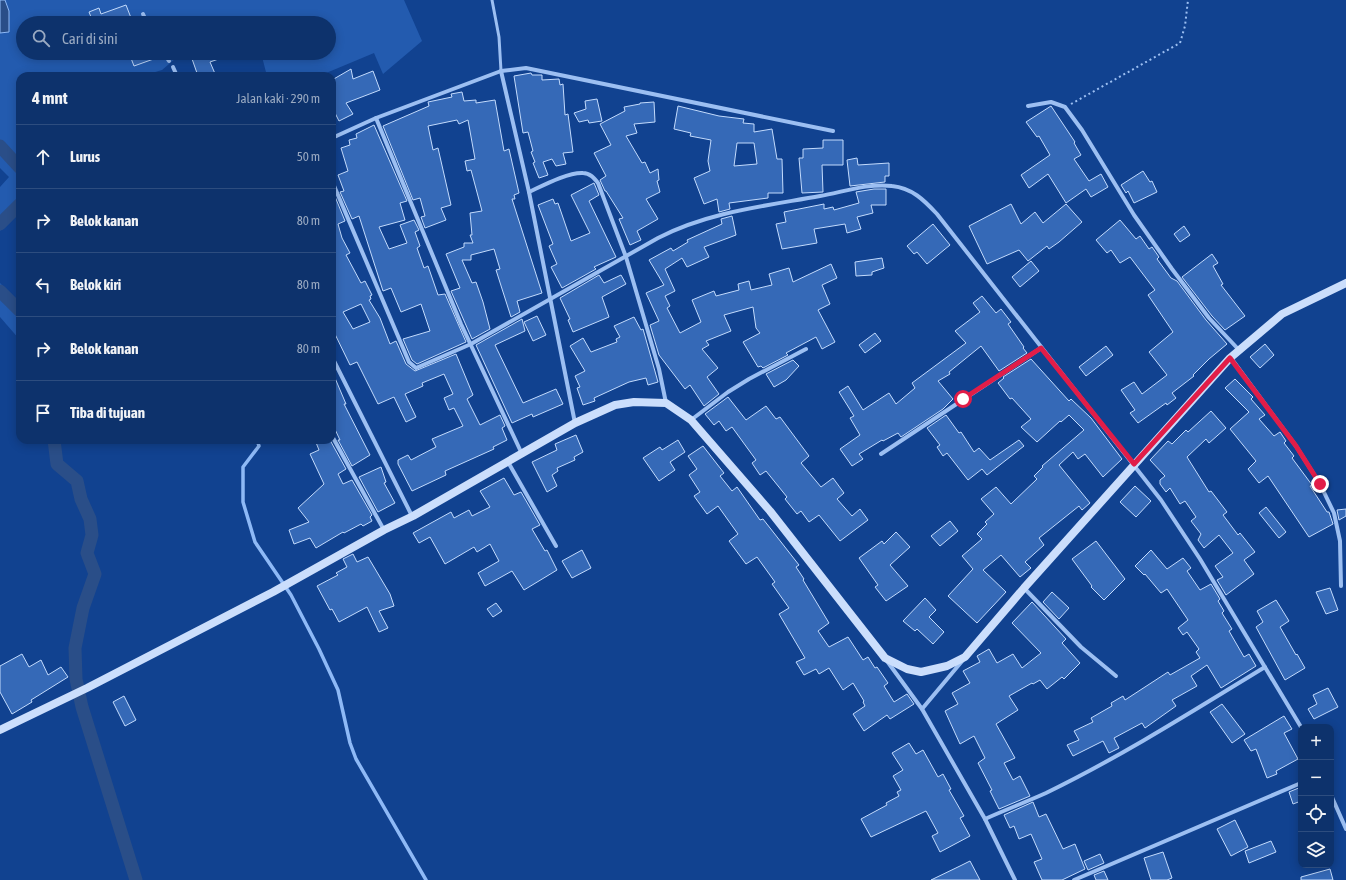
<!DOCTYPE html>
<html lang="id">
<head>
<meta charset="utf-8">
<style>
	:root { --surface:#0d326c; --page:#163a72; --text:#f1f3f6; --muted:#9aaac2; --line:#2d4d7f }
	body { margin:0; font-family:"Asap Condensed",sans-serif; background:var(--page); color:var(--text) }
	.controls { position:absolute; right:12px; bottom:12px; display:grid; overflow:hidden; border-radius:8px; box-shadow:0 2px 10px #0003 }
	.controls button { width:36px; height:36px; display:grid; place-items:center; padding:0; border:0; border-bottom:1px solid var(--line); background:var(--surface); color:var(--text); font:20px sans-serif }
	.stop { position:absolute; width:12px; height:12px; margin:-9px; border:3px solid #e11d48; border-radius:50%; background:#fff }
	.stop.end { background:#e11d48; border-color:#fff; box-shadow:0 1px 4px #0008 }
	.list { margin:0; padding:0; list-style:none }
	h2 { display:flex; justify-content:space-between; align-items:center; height:52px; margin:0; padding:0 16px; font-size:17px }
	h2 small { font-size:13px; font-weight:400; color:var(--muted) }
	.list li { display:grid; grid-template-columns:26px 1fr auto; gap:12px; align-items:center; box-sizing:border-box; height:64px; padding:0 16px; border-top:1px solid var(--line) }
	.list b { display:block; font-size:15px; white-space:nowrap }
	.list em { font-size:13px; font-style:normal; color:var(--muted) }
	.icon { flex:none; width:22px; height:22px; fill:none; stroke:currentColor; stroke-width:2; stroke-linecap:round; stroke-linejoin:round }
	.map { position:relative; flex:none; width:1346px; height:880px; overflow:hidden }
	.search { position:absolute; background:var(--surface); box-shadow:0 2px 10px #0003; left:16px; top:16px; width:320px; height:44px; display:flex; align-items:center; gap:10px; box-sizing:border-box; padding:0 14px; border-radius:22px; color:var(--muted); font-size:15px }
	.panel { position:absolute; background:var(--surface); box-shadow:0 2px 10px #0003; left:16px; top:72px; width:320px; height:372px; border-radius:12px }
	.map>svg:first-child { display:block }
	.green { fill:#235baf }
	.water { fill:#2a4e88; stroke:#8eb9f6 }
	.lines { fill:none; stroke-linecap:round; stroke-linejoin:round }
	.stream { stroke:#8eb9f6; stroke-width:3.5 }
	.canal { stroke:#2a4e88; stroke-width:13 }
	.building { fill:#3569b7; stroke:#c3dbfd; fill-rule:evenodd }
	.path { stroke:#9cbff2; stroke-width:2; stroke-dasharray:2 3; stroke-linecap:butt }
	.lane { stroke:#9cbff2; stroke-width:3 }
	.street { stroke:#9cbff2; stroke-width:4 }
	.secondary { stroke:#cbdefc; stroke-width:8 }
	.route { stroke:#e11d48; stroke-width:5 }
</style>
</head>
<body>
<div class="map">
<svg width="1346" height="880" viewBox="0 0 1346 880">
	<rect width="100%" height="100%" fill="#114290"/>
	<g class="green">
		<polygon points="0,0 404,0 422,41 383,74 374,53 319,76 267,76 261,53 329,53 329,23 23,23 23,53 182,53 162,70 142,76 20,76 20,209 0,231 0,187 9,177 0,168"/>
		<polygon points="0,283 20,304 20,340 0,317"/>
	</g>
	<polygon class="water" points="0,0 5,0 9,11 9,32 0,33"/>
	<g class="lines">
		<polyline class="stream" points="257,440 259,446 243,467 243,502 255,542 291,595 319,649 338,690 350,743 356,759 426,880"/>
		<g class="canal">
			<polyline points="0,146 20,168"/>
			<polyline points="0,224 20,204"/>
			<polyline points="0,291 20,311"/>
			<polyline points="54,440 57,464 77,481 81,499 90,519 92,535 87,553 95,574 83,608 75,648 76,679 82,707 136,880"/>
		</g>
	</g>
	<g class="building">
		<polygon points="126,5 133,23 79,23 91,17 89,12 99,8 101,14"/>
		<polygon points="129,53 161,53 162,56 134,66"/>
		<polygon points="190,53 230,53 230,55 210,62 216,76 198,76"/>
		<polygon points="351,69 353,79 373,71 380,90 346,103 353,114 339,121 332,107 332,80"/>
		<polygon points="531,73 532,75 542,75 542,80 559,79 560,85 563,84 565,115 568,114 573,152 563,153 566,164 556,166 552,159 543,162 548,175 539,178 533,163 535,162 531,152 533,151 528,132 523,133 514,76"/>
		<polygon points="462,92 464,101 476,100 476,103 495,100 504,151 509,149 519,193 514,195 515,199 512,199 542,293 517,301 520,312 511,317 496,270 500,269 494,249 471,255 471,260 462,260 472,283 476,282 483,302 490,329 472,339 451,291 460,288 446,254 464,247 464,243 473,243 470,235 472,235 470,213 482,211 471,170 467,171 465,161 475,159 468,120 459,124 457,120 428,126 433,150 438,148 451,205 441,208 446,220 425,228 421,217 425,216 420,198 413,200 383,126 429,106 428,102 452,97 451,94"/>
		<polygon points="597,99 602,121 589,123 588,120 579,122 574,113 586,109 585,101"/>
		<polygon points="654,102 655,122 634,124 637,133 626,136 642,163 645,162 650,173 658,169 659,180 657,181 660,192 646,199 658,219 637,231 641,240 630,245 619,219 623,218 606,191 605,191 600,180 606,176 594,153 611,145 600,124 625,111 624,107 640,104 640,103"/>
		<path d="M678,106L719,116L744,119L743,123L754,124V132L772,129L777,159H782L783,193H768V198L729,203L730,209L719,212L717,199L704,204L694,178L710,171L708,161L711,140L690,136L691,133L674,129ZM737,143H754L757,164L734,166Z"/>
		<polygon points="1051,106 1075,142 1074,143 1081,155 1074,159 1089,181 1101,174 1108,187 1091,197 1086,189 1066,203 1048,174 1029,188 1021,175 1050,155 1039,136 1037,137 1026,122"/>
		<polygon points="374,125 407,201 400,203 405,220 379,227 389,249 407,243 400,225 414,220 419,230 415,232 420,246 417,248 424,268 428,266 438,295 445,294 466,342 417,364 412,360 403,339 430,331 421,304 401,312 391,288 383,291 359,216 352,219 340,192 344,191 338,175 348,171 341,148 350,145 349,140 357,138 356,134"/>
		<polygon points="823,140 843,140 843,165 822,165 823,192 802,193 799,158 803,158 803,149 823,148"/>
		<polygon points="857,158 858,165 889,163 889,176 885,176 885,182 850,186 847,160"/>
		<polygon points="1143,171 1150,182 1152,181 1157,192 1134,203 1128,191 1126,193 1121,185"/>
		<polygon points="594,183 599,195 589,201 616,257 596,266 594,267 596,269 562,288 551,267 557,264 549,246 553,244 538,205 553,199 555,204 558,203 571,241 590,233 571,195"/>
		<polygon points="874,189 886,189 886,205 871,205 873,213 857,217 861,229 847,233 845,224 814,229 817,243 782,249 776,224 786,222 784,212 824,204 824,209 833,207 834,210 859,203 856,192"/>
		<path d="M332,194H334L345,221L338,224L342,238L350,253L346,255L361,283L365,281L372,295L370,296L371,299L369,300L380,318L390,344L396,341L406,364L415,371L456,354L473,395L467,399L480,425L500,415L505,426L502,428L507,440L493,447L494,449L445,471L446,475L412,491L398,464V460L408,455L411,460L436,447L432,439L463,426L454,408L449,410L444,398L453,394L444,374L422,383L423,386L405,394L416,417L406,422L394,397L378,404L357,362L350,365L332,328ZM361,304L370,322L353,329L343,312Z"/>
		<polygon points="1011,204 1021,224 1035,212 1043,223 1066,204 1082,222 1059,242 1049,249 1047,246 1028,261 1019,250 987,264 969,226"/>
		<polygon points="732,216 736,235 704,247 709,257 687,267 682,258 665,269 675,291 665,296 670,306 667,308 680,333 701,322 692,300 714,291 716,296 739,290 738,284 749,281 751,290 772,285 769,274 789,268 793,282 831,264 837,278 822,285 830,304 818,310 835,342 822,349 816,337 786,353 788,355 763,368 761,366 758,367 743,342 760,333 756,328 753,307 724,315 731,331 706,341 709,345 702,349 718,368 707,377 719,394 704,406 690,385 685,389 659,355 650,325 659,321 646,293 664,285 649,260 671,248 673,251 688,242 687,240 722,224 721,219"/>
		<polygon points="1120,220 1136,239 1140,236 1149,249 1152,247 1159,257 1157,259 1171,278 1177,281 1206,320 1227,344 1209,359 1193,375 1194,376 1172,393 1176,398 1167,405 1166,403 1138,423 1130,413 1135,410 1121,390 1134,382 1142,394 1167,375 1149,352 1173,332 1148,295 1155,290 1130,257 1120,263 1111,250 1107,253 1096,240"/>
		<polygon points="933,224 950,245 927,264 917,252 914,254 907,246"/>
		<polygon points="1184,226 1190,235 1180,242 1174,234"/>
		<polygon points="1212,254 1218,263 1213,266 1223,284 1221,285 1245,316 1225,330 1212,316 1182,277"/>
		<polygon points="882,258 884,268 872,272 872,275 856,276 855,262"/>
		<polygon points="1031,261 1039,271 1020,287 1012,277"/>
		<polygon points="599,275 604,283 621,275 626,284 602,297 609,317 573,332 568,320 570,319 560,298"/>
		<polygon points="982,296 996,313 1001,309 1011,322 1008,324 1024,347 1023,348 1027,353 999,371 981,346 949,372 950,374 938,381 953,399 943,409 901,437 898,433 883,441 882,440 859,454 863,459 852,466 840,449 860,435 850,418 854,416 839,392 848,386 863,410 889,393 896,404 915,388 912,383 966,343 955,331 980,312 973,303"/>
		<polygon points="537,316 546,335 533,341 524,322"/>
		<polygon points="634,317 641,330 643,329 658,382 648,385 646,378 629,382 594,398 595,401 583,405 577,388 580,387 575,376 585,371 570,346 583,338 591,352 617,342 616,339 620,337 614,326"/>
		<polygon points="522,319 525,331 495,345 523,403 556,389 563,404 533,417 532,414 512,423 476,345"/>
		<polygon points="875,333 881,341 865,353 859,345"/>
		<polygon points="1265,344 1274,355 1260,368 1250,357"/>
		<polygon points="1106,346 1113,355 1086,376 1079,367"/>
		<polygon points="1031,359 1069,401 1071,399 1091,418 1122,459 1103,477 1085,454 1078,459 1073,452 1059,465 1090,503 1082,510 1079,506 1039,538 1044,545 1025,562 1031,568 1020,577 1001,555 983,570 1006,592 977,623 948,596 973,569 962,556 982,539 977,534 987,524 985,522 994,514 981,499 996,487 1011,504 1037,479 1034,476 1043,467 1042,466 1084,430 1069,415 1061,422 1060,421 1037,442 1021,427 1031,419 1012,398 1010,399 998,383 1004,378 1003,377"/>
		<polygon points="793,360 799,366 786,380 774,387 766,374"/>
		<polygon points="332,371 346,404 344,404 370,455 352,466 338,440 340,440 332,423"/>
		<polygon points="1235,379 1253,397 1251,399 1265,415 1259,419 1274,436 1280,432 1286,441 1284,443 1294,456 1292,458 1312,485 1310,486 1327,512 1329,512 1333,524 1309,537 1268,476 1259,483 1248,469 1256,461 1230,429 1249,412 1225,388"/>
		<polygon points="728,397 746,420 766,406 776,419 780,417 809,456 801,463 821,487 833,478 844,493 837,499 852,516 860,509 868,520 840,541 819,515 809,522 801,511 797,514 785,499 787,497 766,471 760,475 752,463 756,460 732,427 726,431 719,421 714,425 705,414"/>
		<polygon points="1211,411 1226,428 1209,443 1206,439 1187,457 1209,492 1211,491 1227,512 1223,515 1238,535 1240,533 1255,552 1244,560 1254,574 1226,595 1217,580 1223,577 1215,566 1233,553 1219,535 1204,548 1198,540 1201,534 1191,521 1196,517 1185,501 1180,504 1170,488 1166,492 1160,484 1160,480 1165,476 1150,460 1168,441 1172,444 1186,430 1188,432"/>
		<polygon points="946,415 959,433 961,432 974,452 979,448 990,460 1019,440 1024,446 987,475 982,469 968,480 947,453 943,456 937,447 940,445 927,428"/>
		<polygon points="576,435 583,452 574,457 575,460 557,468 558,471 552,475 557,486 547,492 532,462 557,450 555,444"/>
		<polygon points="315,440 330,440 346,469 338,474 343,484 352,480 372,515 370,517 372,521 363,526 361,524 344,533 343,532 316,548 310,538 294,544 289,530 309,522 298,508 324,484 310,454 319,450"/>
		<polygon points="678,440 685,452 670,462 675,470 659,481 643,458 660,447 662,450"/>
		<polygon points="703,446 724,473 720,476 732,491 737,487 760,520 763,519 799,565 796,567 804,579 803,580 829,623 818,631 829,647 848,637 863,660 868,657 875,668 877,667 888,683 884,686 894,702 907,694 914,704 890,719 887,715 864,731 853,714 865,706 863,702 864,701 853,683 843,690 829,668 819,674 816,669 804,675 796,662 805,658 779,614 789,608 772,584 775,582 757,557 746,564 729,541 738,534 718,506 707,514 694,496 700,492 689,475 697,469 688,456"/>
		<polygon points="381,467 386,482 384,483 395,503 378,512 359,477"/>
		<polygon points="504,478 514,495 521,492 540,525 532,529 545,551 547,550 557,570 524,590 512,571 485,586 478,573 499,561 490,544 477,552 474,547 445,564 430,537 419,543 413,533 451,512 454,518 469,510 472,516 490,507 480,491"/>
		<polygon points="1135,486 1151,501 1136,517 1120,502"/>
		<polygon points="1266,507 1286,532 1279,538 1259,513"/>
		<polygon points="1346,509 1346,516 1339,520 1337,510"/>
		<polygon points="950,521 958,531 940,546 931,536"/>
		<polygon points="896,532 910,547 890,565 908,586 886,601 875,587 878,585 859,558 882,541 884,544"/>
		<polygon points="1096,541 1125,579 1104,600 1091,587 1092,586 1072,559"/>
		<polygon points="582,550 591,568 572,578 562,561"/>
		<polygon points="1151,550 1167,569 1183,558 1191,568 1187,571 1200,590 1211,584 1220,599 1218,601 1224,611 1222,613 1232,629 1229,631 1244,657 1249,654 1256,666 1221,688 1207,665 1191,676 1197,686 1172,700 1176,706 1145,728 1142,723 1114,738 1119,748 1109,753 1103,741 1073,756 1067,745 1079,740 1074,731 1093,722 1091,718 1112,706 1111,703 1123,696 1125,700 1168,672 1170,675 1200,658 1196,652 1199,649 1187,632 1183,635 1178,628 1188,620 1167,589 1161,593 1145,574 1144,575 1135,566"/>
		<polygon points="353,554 357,562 368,557 390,594 394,606 379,611 388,628 379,632 367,607 339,622 332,609 330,610 317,586 338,575 336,573 347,567 343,559"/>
		<polygon points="1330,588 1338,610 1326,614 1316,592"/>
		<polygon points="1052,592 1069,608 1059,619 1043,602"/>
		<polygon points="925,598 936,610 929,617 944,632 933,644 917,629 915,631 903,621"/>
		<polygon points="1276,600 1289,621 1280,627 1296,655 1297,654 1305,668 1285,680 1256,627 1263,622 1257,611"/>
		<polygon points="1032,602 1066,639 1062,643 1080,663 1064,679 1062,677 1047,689 1040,680 1033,684 1032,683 1009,696 1018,710 996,724 1015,758 1004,763 1013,780 1020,776 1030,796 999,809 990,791 992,790 978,763 985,758 974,736 960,744 945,711 958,704 952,693 970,683 963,671 980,662 977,656 989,649 997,663 1013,654 1022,668 1041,653 1012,623"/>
		<polygon points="496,603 502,611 493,617 487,609"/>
		<polygon points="22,654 29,667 41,660 48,675 61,667 68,677 31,700 32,702 12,714 0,692 0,666"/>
		<polygon points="1328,688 1338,707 1314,719 1308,709 1317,704 1313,695"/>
		<polygon points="124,696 136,720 125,726 113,702"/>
		<polygon points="1222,704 1245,734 1232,743 1210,712"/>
		<polygon points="1284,716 1292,729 1284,733 1298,759 1276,771 1277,774 1267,778 1256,749 1251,751 1244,740"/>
		<polygon points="909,743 916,754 923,750 938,777 943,774 951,789 949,790 964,816 960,818 970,836 940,852 932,836 938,833 926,811 871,837 861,819 887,805 886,803 899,796 897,792 901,790 893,776 903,770 892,753"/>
		<polygon points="1301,787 1301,801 1293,804 1289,792"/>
		<polygon points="1033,802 1039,817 1046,814 1063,849 1075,844 1085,869 1062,880 1042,880 1034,862 1042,859 1031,834 1019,839 1014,826 1010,828 1004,815"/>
		<polygon points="1235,820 1248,847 1231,856 1217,829"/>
		<polygon points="1271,841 1276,852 1249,863 1245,851"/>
		<polygon points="1163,852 1172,878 1167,880 1151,880 1144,858"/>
		<polygon points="1100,854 1104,863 1088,870 1084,861"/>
		<polygon points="970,861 980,880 931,880 960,866"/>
		<polygon points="1330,869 1333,880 1301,880 1301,877"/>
		<polygon points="1104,871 1108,880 1096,880 1094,875"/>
	</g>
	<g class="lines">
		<polyline class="path" points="1071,104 1180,43 1185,26 1188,0"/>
		<polyline class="lane" points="492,0 499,37 501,71"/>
		<g class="street">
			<polyline points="143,14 147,23"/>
			<polyline points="164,53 169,61"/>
			<polyline points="173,67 177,76"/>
			<polyline points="501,71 529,192 575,423"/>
			<polyline points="1028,106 1051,102 1065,107 1082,130 1134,215 1172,269 1209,318 1239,350"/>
			<polyline points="376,118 461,324 522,454"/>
			<polyline points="332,138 376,118 501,71 526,68 833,131"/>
			<path d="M332,181L409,362L416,368L471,344L658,238C708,212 765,206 820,196C843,192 868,183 892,186C912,188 924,200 937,214L1161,500L1200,559L1301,727"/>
			<path d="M529,192C542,186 568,172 583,173C590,173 594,178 598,183L626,257L659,369L666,403"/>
			<polyline points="332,357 412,516"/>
			<polyline points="1231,358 1296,446 1320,484 1334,513 1340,541 1341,586"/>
			<polyline points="691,420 728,392 749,379 806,349"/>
			<polyline points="332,436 384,530"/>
			<polyline points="881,454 1041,348"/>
			<polyline points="508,462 556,546"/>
			<polyline points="1024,588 1081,647 1116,676"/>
			<polyline points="887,661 922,709 985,819 1015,880"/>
			<polyline points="922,709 963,660"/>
			<polyline points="1331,795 1346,829"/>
			<path d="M985,819C1005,810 1026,802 1046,793C1122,756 1193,711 1265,667"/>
			<polyline points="1074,880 1301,783"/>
		</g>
		<polyline class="secondary" points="0,730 87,688 273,592 384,530 413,516 575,423 615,405 634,402 666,403 691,420 770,511 885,658 907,669 921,672 947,666 965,657 1024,588 1230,358 1282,314 1346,283"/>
	</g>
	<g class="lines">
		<polyline class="route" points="963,399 1041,348 1134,464 1230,358 1296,446 1320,484"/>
	</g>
</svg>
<div class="controls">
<button>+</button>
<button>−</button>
<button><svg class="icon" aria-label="locate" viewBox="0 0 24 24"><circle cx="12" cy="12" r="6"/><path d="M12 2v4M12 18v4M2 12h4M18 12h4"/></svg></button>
<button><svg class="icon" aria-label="layers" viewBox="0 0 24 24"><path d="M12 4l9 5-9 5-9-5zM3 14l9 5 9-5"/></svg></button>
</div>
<div class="stop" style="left:963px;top:399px"></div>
<div class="stop end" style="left:1320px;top:484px"></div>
<div class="search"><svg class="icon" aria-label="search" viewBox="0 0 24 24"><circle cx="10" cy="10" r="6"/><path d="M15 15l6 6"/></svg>Cari di sini</div>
<section class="panel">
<h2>4 mnt<small>Jalan kaki · 290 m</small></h2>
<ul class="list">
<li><svg class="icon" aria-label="ahead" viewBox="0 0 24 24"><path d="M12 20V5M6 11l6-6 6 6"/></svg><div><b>Lurus</b></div><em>50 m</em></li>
<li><svg class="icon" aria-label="right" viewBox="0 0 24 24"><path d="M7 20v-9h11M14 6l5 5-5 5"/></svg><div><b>Belok kanan</b></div><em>80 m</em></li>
<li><svg class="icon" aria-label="left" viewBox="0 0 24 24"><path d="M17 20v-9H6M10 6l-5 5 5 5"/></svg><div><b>Belok kiri</b></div><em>80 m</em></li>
<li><svg class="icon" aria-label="right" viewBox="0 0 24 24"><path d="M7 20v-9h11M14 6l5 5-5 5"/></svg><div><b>Belok kanan</b></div><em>80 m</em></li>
<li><svg class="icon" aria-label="arrive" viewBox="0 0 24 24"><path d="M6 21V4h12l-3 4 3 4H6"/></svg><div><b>Tiba di tujuan</b></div></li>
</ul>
</section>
</div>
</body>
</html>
